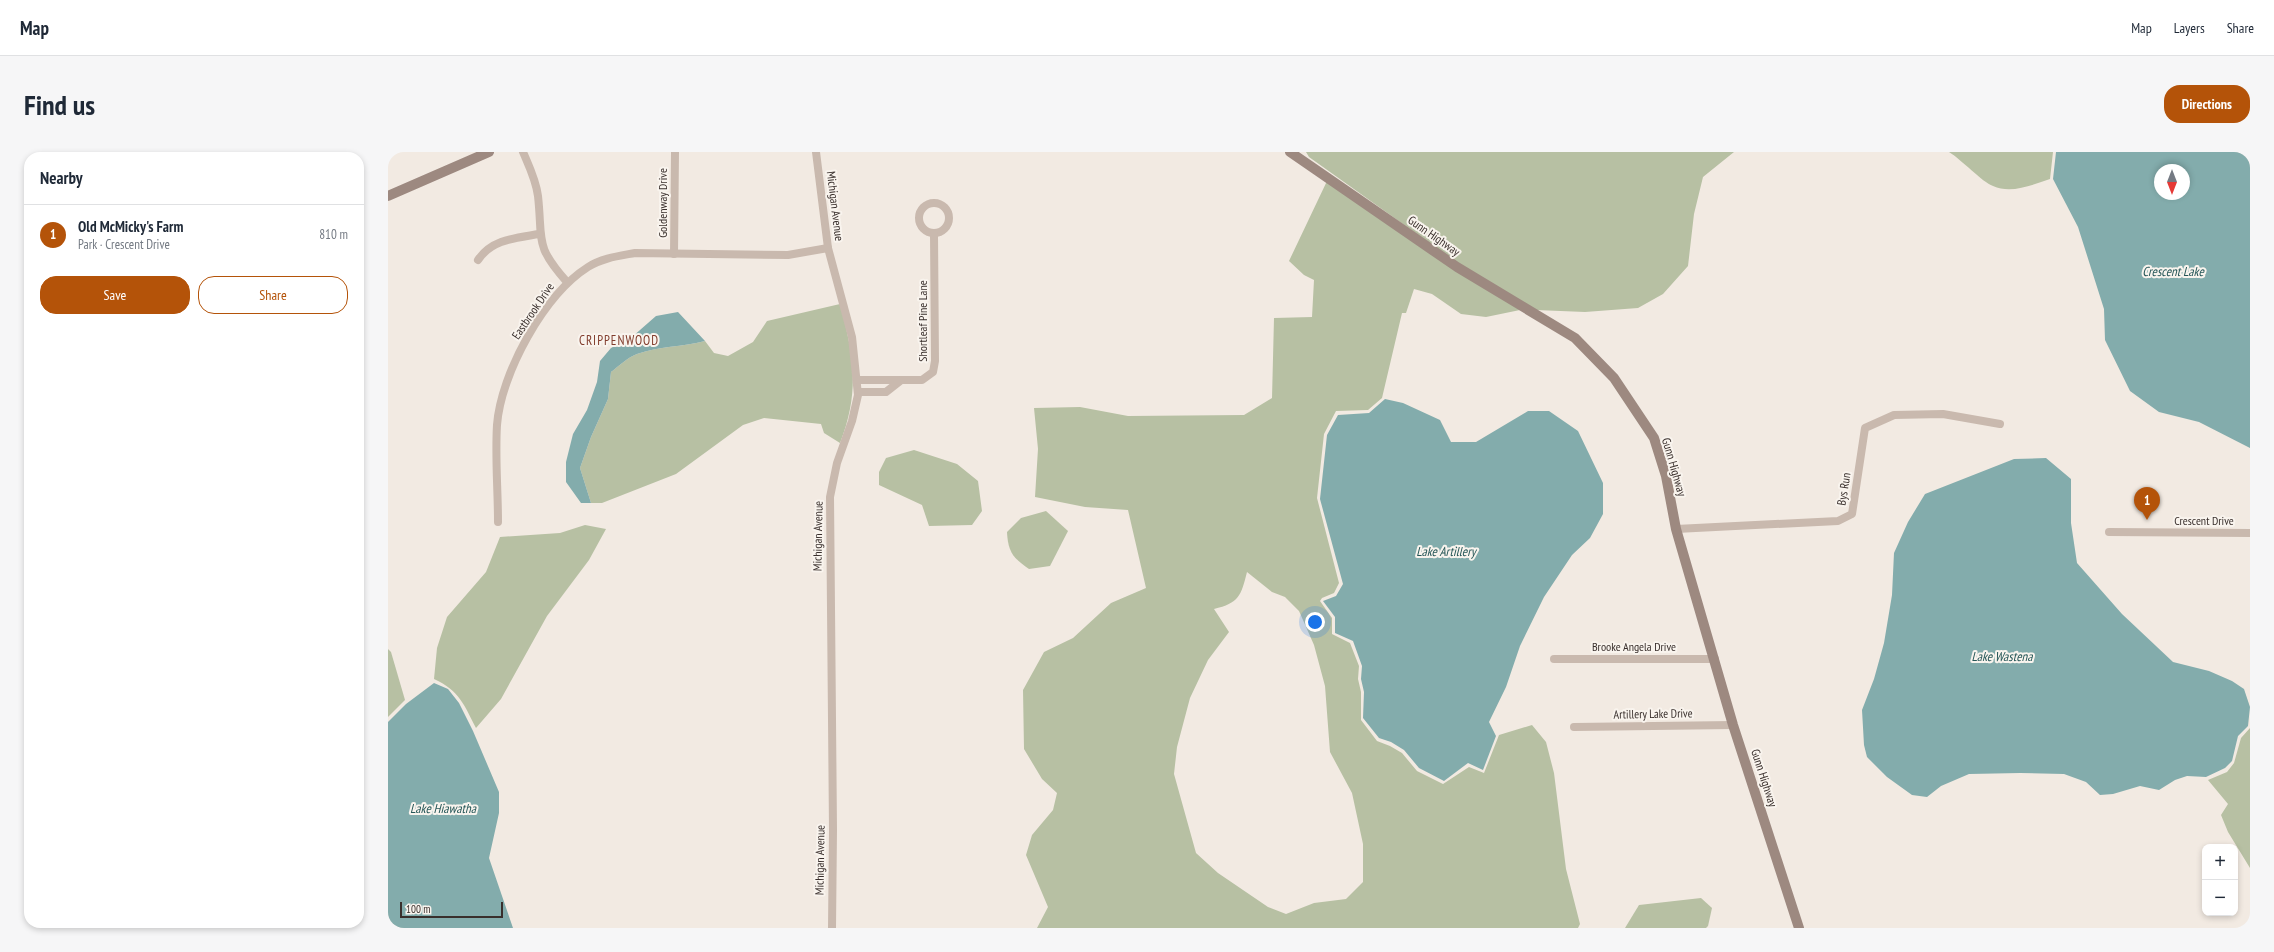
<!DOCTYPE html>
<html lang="en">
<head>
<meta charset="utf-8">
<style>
	:root { --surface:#fff; --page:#f6f6f7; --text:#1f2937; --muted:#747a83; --line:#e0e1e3; --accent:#b45309 }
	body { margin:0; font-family:"PT Sans Narrow",sans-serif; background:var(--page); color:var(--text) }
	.controls { position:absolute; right:12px; bottom:12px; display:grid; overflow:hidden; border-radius:8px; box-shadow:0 2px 6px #0003 }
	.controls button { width:36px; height:36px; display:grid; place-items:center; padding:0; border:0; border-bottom:1px solid var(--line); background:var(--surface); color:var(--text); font:20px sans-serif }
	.compass { position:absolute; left:1766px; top:12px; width:36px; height:36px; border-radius:50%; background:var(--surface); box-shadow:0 2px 6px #0003; rotate:180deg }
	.scale { position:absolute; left:12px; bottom:10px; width:103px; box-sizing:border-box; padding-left:4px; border:2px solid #392f2c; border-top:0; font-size:11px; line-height:14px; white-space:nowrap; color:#392f2c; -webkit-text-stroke:3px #f9f4ee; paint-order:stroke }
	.you { position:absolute; left:927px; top:470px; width:14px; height:14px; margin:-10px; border:3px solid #fff; border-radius:50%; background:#1a73e8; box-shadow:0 0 0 6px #1a73e833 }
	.badge { display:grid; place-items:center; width:26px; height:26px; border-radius:50%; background:var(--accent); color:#fff; font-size:13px; font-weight:700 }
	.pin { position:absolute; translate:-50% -33px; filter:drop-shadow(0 1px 2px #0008) }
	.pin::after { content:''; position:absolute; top:21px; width:14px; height:12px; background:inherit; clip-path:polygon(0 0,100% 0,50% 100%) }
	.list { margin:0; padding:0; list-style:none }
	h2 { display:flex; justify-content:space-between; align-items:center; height:52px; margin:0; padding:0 16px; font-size:17px }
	h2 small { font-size:13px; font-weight:400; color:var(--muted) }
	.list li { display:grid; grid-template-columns:26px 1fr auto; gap:12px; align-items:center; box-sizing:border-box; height:60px; padding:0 16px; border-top:1px solid var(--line) }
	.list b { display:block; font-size:15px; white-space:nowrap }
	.list p { margin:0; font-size:13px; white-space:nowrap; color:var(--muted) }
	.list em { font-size:13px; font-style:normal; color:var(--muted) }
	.actions { display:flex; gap:8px; padding:12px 16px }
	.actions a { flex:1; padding:9px 0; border:1px solid var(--accent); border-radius:16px; text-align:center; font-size:14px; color:var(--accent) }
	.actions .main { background:var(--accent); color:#fff }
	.map { position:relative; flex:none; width:1862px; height:776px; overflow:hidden; border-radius:16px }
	header { display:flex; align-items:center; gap:24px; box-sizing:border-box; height:56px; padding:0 20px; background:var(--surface); border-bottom:1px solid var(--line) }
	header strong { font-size:19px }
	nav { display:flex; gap:22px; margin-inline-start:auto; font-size:14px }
	.intro { display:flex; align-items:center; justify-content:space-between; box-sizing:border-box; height:96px; padding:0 24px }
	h1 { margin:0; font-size:28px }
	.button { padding:10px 18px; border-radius:16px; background:var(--accent); color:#fff; font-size:14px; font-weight:700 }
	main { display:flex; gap:24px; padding:0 24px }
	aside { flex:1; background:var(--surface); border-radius:16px; box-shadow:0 2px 6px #0003 }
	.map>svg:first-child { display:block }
	.green { fill:#b7c0a3; fill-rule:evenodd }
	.water { fill:#83acac; fill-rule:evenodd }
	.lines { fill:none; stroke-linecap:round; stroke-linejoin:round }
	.street { stroke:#c9b9ae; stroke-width:8 }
	.secondary { stroke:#9d8980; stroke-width:10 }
	.labels { text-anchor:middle; stroke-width:4; stroke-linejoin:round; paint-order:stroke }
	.street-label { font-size:12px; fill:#392f2c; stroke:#f9f4ee }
	.water-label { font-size:13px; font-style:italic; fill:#255657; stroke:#f9f4ee }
	.neighbourhood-label { font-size:13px; letter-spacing:1px; fill:#813c2c; stroke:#f9f4ee }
</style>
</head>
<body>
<header>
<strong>Map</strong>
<nav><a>Map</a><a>Layers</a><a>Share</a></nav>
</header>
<div class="intro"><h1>Find us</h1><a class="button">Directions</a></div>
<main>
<aside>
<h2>Nearby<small></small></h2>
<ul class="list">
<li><span class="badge">1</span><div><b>Old McMicky's Farm</b><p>Park · Crescent Drive</p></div><em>810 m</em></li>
</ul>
<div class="actions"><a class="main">Save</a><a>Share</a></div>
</aside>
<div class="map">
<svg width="1862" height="776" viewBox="0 0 1862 776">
	<rect width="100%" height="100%" fill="#f2eae2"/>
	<g class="green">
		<polygon points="918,0 1346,0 1315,25 1306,62 1300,114 1275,142 1250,156 1197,160 1148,158 1071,112 921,5"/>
		<path d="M1561,0H1665L1662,27C1644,33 1623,42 1605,34C1594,30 1574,8 1561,0Z"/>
		<path d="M939,29L1132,158L1098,165L1073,162L1044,142L1026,137L1018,161H1014L994,246L980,258L948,259L936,282L929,346L951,431L946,441L934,446L932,449L944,466V482L962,491L971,514L970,527L973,540V568L989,589L1002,594L1014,601L1029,619L1055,632L1081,615L1096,621L1111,583L1144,573L1158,590L1166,621L1178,717L1192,772L1190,776H649L660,755L638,703L644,683L665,658L669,641L654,627L636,597L635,538L656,500L685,486L723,451L758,436L740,358L697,355L647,345L650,297L646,256L692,255L740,264L856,263L884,246L886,166L924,165L926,128L916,123L901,109ZM859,420L884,440L897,445L911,459L926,493L937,534L942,600L964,641L975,692V730L958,747L926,751L898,762L880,755L830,721L808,701L786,622L789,595L802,546L820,508L841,480L826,457C851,451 853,444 859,420Z"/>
		<path d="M452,152C466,204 472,239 452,291L436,281L433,272L376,266L355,273L288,322L214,351H203L192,316L203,285L220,247L223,220C231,214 240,205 249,202C271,194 294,195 317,189L326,201L340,204L365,190L379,169Z"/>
		<polygon points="526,298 569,312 590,329 594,359 584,373 541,374 534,353 491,333 491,320 498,306"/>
		<path d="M658,359L680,379L662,414L641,417C625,406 620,400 619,380L633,366Z"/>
		<path d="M197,373L218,377L201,408L159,464L113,547L88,576C76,553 72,539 46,527L49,496L59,465L98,420L112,385L172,381Z"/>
		<polygon points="0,497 3,500 17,548 0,565"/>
		<polygon points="1862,576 1862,716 1840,680 1833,663 1840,652 1820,628 1839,620 1846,611 1853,586"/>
		<polygon points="1313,746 1324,756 1320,774 1318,776 1237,776 1251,753"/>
	</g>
	<g class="water">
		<path d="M1668,0H1862V296L1811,270L1771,260L1742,239L1717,188L1716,157L1690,75L1665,27ZM1772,18H1796V42H1772Z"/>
		<path d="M290,160L317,189C294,195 271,194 249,202C240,205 231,214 223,220L220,247L203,285L192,316L203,351H193L178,330V310L185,282L199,258L209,230L212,209L223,196L244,185L268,164Z"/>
		<polygon points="997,247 1015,251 1052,268 1063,290 1088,290 1140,259 1161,259 1190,279 1215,331 1215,362 1202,386 1184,403 1156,445 1132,494 1118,535 1101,570 1108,584 1095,618 1080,611 1056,629 1031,616 1016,598 1003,590 991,586 975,566 976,540 973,527 974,514 965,489 947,481 947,465 935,449 948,444 955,432 932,347 939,283 950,263 981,261"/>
		<polygon points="1658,306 1683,327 1683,371 1689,411 1734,462 1785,510 1821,519 1844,529 1856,537 1862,555 1860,574 1850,584 1844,609 1837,616 1818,625 1799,624 1787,628 1771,638 1752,634 1725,642 1712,643 1698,630 1676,622 1632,621 1581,622 1553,634 1539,645 1524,643 1499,625 1479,605 1476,593 1474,558 1486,527 1496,491 1504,443 1506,401 1520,370 1537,342 1626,307"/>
		<polygon points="46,531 60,537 71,551 85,579 111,640 111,661 101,706 125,776 0,776 0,570 18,552"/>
	</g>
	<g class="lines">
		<g class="street">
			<path d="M135,0C141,14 148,28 150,44C155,89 146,93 179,130"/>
			<polyline points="428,0 440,96 464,185 470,243 464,269 449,311 442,345 445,678 444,776"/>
			<circle cx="546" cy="66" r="15"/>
			<polyline points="286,102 287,0"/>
			<path d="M90,108C104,87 128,86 151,82"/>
			<polyline points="469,228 534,228 545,220 547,209 546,82"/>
			<polyline points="470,240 498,240 512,229"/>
			<path d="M110,370C110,338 107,305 109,273C113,221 156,143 200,115C214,106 231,104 247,101L400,103L440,96"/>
			<polyline points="1288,377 1450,369 1464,362 1477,276 1506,263 1555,262 1612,272"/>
			<polyline points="1721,380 1862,381"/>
			<polyline points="1166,507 1327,507"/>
			<polyline points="1186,575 1345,573"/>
		</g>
		<g class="secondary">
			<polyline points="902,0 1069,115 1187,186 1226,226 1266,286 1278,324 1288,377 1345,573 1411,776"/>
			<polyline points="0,44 101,0"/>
		</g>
	</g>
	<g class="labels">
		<g class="street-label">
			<text transform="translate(275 51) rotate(-90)" y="4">Goldenway Drive</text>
			<text transform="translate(447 54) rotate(83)" y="4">Michigan Avenue</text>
			<text transform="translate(1046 84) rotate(35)" y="4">Gunn Highway</text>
			<text transform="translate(145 159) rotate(-56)" y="4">Eastbrook Drive</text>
			<text transform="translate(535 169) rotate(-90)" y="4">Shortleaf Pine Lane</text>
			<text transform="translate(1286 315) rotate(74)" y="4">Gunn Highway</text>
			<text transform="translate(1456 337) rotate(-81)" y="4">Bys Run</text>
			<text x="1816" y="373">Crescent Drive</text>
			<text transform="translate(430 384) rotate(-89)" y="4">Michigan Avenue</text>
			<text x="1246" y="499">Brooke Angela Drive</text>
			<text transform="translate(1265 562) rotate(-1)" y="4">Artillery Lake Drive</text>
			<text transform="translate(1376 626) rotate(72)" y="4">Gunn Highway</text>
			<text transform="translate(432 708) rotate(-89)" y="4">Michigan Avenue</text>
		</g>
		<g class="water-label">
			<text x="1785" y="124">Crescent Lake</text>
			<text x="1058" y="404">Lake Artillery</text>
			<text x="1614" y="509">Lake Wastena</text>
			<text x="55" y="661">Lake Hiawatha</text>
		</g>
		<g class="neighbourhood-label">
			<text x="231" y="193">CRIPPENWOOD</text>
		</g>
	</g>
</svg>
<div class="controls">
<button>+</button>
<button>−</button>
</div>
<svg class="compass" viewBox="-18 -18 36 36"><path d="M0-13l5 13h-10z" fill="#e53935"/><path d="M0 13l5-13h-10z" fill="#747a83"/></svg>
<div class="scale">100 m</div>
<div class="you"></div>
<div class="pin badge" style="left:1759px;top:368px">1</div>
</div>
</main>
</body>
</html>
